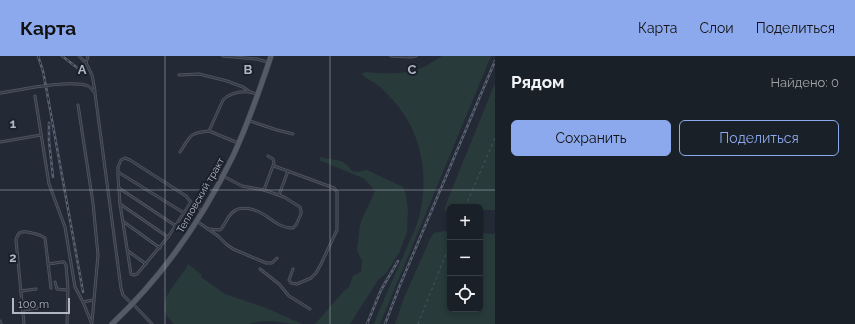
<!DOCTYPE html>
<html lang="ru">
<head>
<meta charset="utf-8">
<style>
	:root { --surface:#1a2028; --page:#272d34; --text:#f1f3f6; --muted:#9fa3a8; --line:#383e45; --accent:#8ca9ed }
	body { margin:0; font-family:Raleway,sans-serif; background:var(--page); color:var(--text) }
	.controls { position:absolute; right:12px; bottom:12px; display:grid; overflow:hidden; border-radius:6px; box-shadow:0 2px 6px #0003 }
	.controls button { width:36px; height:36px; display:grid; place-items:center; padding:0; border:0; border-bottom:1px solid var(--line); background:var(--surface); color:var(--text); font:20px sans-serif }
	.scale { position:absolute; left:12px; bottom:10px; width:58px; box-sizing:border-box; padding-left:4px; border:2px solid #b1b6c3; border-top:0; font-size:11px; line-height:14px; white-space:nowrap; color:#b1b6c3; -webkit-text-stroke:3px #1b212c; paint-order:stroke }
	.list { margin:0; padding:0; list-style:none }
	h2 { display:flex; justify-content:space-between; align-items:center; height:52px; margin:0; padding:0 16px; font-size:17px }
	h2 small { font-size:13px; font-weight:400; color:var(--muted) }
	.actions { display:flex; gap:8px; padding:12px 16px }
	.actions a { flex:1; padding:9px 0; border:1px solid var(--accent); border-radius:6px; text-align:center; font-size:14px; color:var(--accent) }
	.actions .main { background:var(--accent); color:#111 }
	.icon { flex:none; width:22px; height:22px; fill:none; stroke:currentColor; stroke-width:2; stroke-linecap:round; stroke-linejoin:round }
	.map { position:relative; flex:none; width:495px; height:268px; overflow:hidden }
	header { display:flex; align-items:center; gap:24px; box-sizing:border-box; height:56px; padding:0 20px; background:var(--accent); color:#111 }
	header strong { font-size:19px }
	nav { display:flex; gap:22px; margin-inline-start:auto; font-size:14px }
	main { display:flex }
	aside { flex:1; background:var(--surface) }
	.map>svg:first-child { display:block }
	.green { fill:#293a3b }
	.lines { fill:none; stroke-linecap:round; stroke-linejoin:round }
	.lane-casing { stroke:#545965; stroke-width:3 }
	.primary-casing { stroke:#3f4550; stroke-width:6 }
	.path { stroke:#465559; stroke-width:1; stroke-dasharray:3 3; stroke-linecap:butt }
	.lane { stroke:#363c47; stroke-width:1.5 }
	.primary { stroke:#545a67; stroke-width:5 }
	.rail-casing { stroke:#5a6170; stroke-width:2.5 }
	.rail { stroke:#1b212c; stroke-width:1; stroke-dasharray:3; stroke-linecap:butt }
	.grid { fill:none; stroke:#b1b6c3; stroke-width:1; stroke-opacity:0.55 }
	.labels { text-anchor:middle; stroke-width:4; stroke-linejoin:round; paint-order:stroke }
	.street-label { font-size:10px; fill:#b1b6c3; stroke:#1b212c }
	.grid-label { font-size:13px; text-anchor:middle; font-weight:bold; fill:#b1b6c3; stroke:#1b212c; stroke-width:4; stroke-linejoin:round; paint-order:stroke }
</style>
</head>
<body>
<header>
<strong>Карта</strong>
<nav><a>Карта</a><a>Слои</a><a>Поделиться</a></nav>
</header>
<main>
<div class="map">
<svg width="495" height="268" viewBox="0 0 495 268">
	<rect width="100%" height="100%" fill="#232a36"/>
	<g class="green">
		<path d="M442,0H491L380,268H374C382,247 391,227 400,207C406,193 413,179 418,165C428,130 425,91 405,60C398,49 389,39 379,30C374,26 366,23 362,18L365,16C384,18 408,19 426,10C431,7 437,3 442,0Z"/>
		<polygon points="495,27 495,154 480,154 480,151 450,151 450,156 447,156 444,153"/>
		<path d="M321,101C335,106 342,100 352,115L357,116L367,114L403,131L406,139L408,154L407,176L399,197L387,216L378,224L350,268H315L344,235L349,231L353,220L361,216L362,205L357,194L360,168L375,135L365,123L319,104Z"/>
		<polygon points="444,175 450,176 450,253 480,253 480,177 495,178 495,268 395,268 404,242 430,183 434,177"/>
		<path d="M188,208L202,219L201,221L225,238L266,252L302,268C281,268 270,261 249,268H174C172,265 168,262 166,258C159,244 174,230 181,219C184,216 186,212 188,208Z"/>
	</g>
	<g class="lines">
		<g class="lane-casing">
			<g id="lane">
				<polyline points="79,0 86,7"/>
				<polyline points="88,0 86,7 92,19 95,35"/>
				<polyline points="223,0 257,3 267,6"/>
				<polyline points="391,0 411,1 416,0"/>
				<polyline points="179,19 199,18 227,25 243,31 250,36 257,38"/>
				<path d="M0,37C19,34 72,23 88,30C92,32 93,34 95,37L121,232L123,239L131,247"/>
				<polyline points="35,40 49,128 65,171 75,231 83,246 92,268"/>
				<polyline points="78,49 93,147 98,199 92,266"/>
				<polyline points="250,65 277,74 293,78"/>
				<polyline points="0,86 41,79"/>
				<path d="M238,87L209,75L223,44C230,37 240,35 250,36"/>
				<path d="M180,96C191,79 189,77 209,75"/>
				<polyline points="274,110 334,132 337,136 337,174 321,208 316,217 311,222 297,228 291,227 289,224 293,213"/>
				<polyline points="118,116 184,157"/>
				<polyline points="119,132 176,170"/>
				<polyline points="264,134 274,107 273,103 268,100"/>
				<polyline points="279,139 288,115"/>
				<polyline points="191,146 168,181 137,218 134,219 131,218 120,148 118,121 118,111 121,104 125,102 130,104 186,140 193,149 201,154"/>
				<polyline points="120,148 168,181"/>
				<polyline points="124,166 160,192"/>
				<polyline points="198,166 218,180 226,188 233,193 266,207 272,207 277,202"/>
				<path d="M208,173L220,174C225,169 227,161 233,156C241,149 254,153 263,158C272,163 281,173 293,172L296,169L301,158V155L300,151L284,141L264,134L242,130L225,121"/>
				<polyline points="128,195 146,208"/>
				<polyline points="48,208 62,206 64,206 66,209 68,233 67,268"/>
				<polyline points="260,213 279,228 289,240 310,253"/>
				<polyline points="55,226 57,233 67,234"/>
				<polyline points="21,235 36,233"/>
				<polyline points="83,246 93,244"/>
				<polyline points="134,249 152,268"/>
				<polyline points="23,254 38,252"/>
				<polyline points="0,265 1,268"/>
				<path d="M24,268L16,184C18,174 24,175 32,177C37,178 41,179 45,182L51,232"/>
			</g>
		</g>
		<g class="primary-casing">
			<path id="primary" d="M112,268C162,221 203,162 233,100C248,68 260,33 271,0"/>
		</g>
		<g class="path">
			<polyline points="465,151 495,82"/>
			<polyline points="418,268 450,188"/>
		</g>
		<use href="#lane" class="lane"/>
		<use href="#primary" class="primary"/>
		<g class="rail-casing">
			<g id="rail">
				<polyline points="38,0 43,15 49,47"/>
				<polyline points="62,0 84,17"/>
				<polyline points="48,42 83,236"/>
				<polyline points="49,67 49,85 53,121"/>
				<polyline points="367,268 381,234 398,205"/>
				<polyline points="385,268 400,229 495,5"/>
			</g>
		</g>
		<use href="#rail" class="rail"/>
	</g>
	<path class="grid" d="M165,0V268M330,0V268M0,134H495"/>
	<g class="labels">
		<g class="street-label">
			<text transform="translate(200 139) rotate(-60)" y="4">Тепловский тракт</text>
		</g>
	</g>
	<g class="grid-label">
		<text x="82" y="18">A</text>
		<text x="248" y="18">B</text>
		<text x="412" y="18">C</text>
		<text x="13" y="72">1</text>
		<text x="13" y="206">2</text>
	</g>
</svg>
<div class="controls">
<button>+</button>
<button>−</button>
<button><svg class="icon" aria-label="locate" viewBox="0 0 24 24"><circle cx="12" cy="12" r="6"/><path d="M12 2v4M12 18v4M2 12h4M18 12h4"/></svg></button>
</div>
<div class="scale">100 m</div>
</div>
<aside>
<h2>Рядом<small>Найдено: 0</small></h2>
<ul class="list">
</ul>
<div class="actions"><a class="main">Сохранить</a><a>Поделиться</a></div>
</aside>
</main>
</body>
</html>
